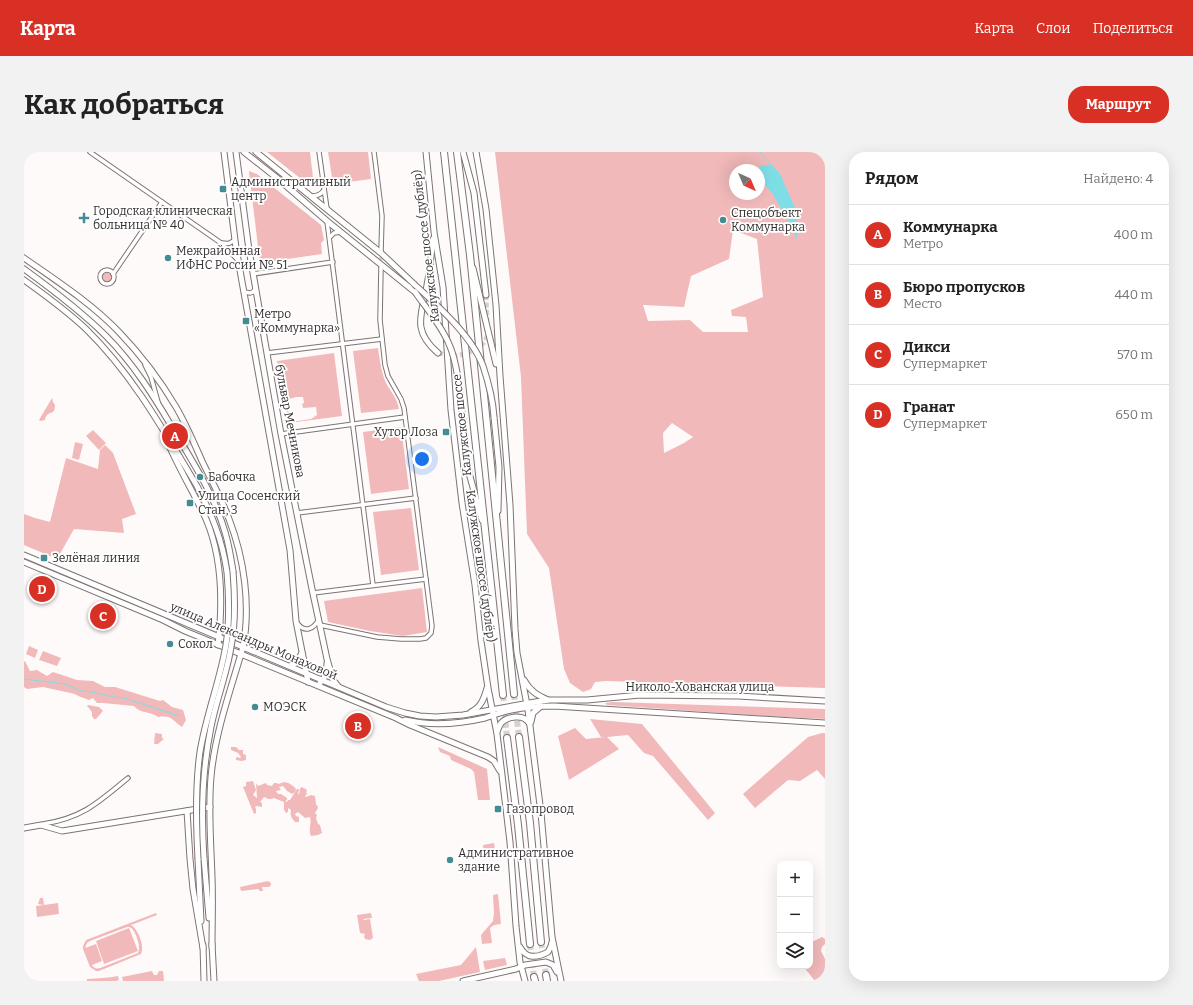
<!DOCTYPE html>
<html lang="ru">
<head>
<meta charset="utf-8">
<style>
	:root { --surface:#fff; --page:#f2f2f2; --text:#222; --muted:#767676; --line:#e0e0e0; --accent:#d93025 }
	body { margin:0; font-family:Bitter,serif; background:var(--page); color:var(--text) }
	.controls { position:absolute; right:12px; bottom:12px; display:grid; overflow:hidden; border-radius:8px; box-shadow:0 4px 16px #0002 }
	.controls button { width:36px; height:36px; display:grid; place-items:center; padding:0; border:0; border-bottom:1px solid var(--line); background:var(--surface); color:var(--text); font:20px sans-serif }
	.compass { position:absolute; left:705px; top:12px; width:36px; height:36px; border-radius:50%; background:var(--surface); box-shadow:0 4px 16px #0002; rotate:136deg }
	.you { position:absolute; left:398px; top:307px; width:14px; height:14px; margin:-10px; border:3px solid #fff; border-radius:50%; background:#1a73e8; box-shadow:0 0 0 6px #1a73e833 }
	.badge { display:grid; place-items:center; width:26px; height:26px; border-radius:50%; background:var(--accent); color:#fff; font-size:13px; font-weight:700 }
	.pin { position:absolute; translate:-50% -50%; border:2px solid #fff; box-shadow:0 1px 4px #0006 }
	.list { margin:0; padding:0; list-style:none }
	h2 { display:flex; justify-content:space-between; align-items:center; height:52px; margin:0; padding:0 16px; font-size:17px }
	h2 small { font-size:13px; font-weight:400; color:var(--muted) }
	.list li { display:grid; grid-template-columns:26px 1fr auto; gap:12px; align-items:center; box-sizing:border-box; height:60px; padding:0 16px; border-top:1px solid var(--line) }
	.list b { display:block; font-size:15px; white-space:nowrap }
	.list p { margin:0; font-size:13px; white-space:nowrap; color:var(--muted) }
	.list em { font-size:13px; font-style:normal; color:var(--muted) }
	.icon { flex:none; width:22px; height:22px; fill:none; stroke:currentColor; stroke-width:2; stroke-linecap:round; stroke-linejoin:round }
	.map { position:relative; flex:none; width:801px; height:829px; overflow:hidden; border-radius:16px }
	header { display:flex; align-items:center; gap:24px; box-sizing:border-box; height:56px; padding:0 20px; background:var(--accent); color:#fff }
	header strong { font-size:19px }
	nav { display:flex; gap:22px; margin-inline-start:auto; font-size:14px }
	.intro { display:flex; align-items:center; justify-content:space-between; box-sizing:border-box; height:96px; padding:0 24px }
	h1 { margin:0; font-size:28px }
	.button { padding:10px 18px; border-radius:16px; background:var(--accent); color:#fff; font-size:14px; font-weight:700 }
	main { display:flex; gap:24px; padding:0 24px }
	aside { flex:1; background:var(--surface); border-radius:16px; box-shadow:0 4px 16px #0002 }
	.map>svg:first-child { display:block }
	.green { fill:#f1b9b9; fill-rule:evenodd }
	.water { fill:#7edee6 }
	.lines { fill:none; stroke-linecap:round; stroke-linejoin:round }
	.stream { stroke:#7edee6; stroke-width:1 }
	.street-tunnel { stroke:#d7d2d2; stroke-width:3.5; stroke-dasharray:3.5 2; stroke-linecap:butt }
	.secondary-tunnel { stroke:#d7d2d2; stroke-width:5; stroke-dasharray:5 2.5; stroke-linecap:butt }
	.highway-tunnel { stroke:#d7d2d2; stroke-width:6; stroke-dasharray:6 3; stroke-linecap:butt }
	.street-casing { stroke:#7e7373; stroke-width:5.5 }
	.secondary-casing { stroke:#7e7373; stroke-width:7 }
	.highway-casing { stroke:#7e7373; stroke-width:8 }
	.street { stroke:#fff; stroke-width:3.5 }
	.secondary { stroke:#fff; stroke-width:5 }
	.highway { stroke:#fff; stroke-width:6 }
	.secondary-bridge-casing { stroke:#7e7373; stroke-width:7; stroke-linecap:butt }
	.secondary-bridge { stroke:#fff; stroke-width:5 }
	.poi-dot { fill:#448c92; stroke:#fff; stroke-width:1.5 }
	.labels { text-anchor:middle; stroke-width:3.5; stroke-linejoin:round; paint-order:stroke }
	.poi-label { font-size:12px; fill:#353131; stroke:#fff; text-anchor:start }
	.street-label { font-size:12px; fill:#353131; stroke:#fff }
</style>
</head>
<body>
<header>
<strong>Карта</strong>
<nav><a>Карта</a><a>Слои</a><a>Поделиться</a></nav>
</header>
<div class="intro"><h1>Как добраться</h1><a class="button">Маршрут</a></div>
<main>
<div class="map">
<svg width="801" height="829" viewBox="0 0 801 829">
	<rect width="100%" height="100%" fill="#fffafa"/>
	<g class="green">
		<polygon points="243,0 286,0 290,34 286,34"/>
		<polygon points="304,0 344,0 347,27 309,32"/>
		<path d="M471,0H801V536L582,529L571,530L567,537L559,540L546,531L540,517L525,416L503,382L497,225ZM711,18H735V42H711ZM709,78L733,87L739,145L707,158L708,164L722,165L724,180H679L666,168L624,169L619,153L660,155L667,124L705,107ZM648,271L669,285L660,291L640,301L639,281Z"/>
		<polygon points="225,19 233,22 297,73 300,88 297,91 298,102 236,111 225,20"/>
		<circle cx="83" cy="125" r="4.5"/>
		<path d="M354,196C356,208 357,220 362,231C367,240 373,246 375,257L337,261L329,199Z"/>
		<path d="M310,201L318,264L265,271L253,209ZM272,245H279L280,251L278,252L279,256L292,255L293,263L287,267L267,270L262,248Z"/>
		<path d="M28,246L29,250L31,253C31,262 28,259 23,263C22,264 21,266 21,268L17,269L15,268Z"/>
		<polygon points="377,275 385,337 347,342 339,280"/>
		<polygon points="69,278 82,291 75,298 62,284"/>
		<polygon points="51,290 59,292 55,308 48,306"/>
		<polygon points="81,293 89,301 112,362 98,367 100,381 50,377 33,407 0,393 0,362 11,366 26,370 42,306 74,317 76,298"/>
		<polygon points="387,356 395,418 357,423 349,360"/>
		<polygon points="398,436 403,480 379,484 346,479 304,470 300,449"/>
		<polygon points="5,494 14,498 11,506 2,502"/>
		<polygon points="19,499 37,506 33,514 15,508"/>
		<path d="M1,509L6,519L13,518L23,524L29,520L53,528L69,529L81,535H91L136,549L139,548L148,555L159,558L162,568L158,575C147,568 149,563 134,565C127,559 116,562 110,554L79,551H73L69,546L65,548C61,546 55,545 51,542L19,535L3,537L0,535V510Z"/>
		<polygon points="589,550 801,557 801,567 741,564 583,553 581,551"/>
		<polygon points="64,553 75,555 79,559 72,567 70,567 68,564 68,560 63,554"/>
		<polygon points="566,567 618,572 691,661 684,668 629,604 620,601 604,583 583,585 595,597 545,628 534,584 551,576 562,587 581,585 577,585"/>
		<polygon points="131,581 138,582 138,586 140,587 134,592 130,592"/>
		<polygon points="798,581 801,581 801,627 793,618 776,629 764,628 731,656 719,642 784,585"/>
		<polygon points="207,595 212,595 215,598 219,598 219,602 222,603 222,608 218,609 212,608 212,606 213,605 216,606 217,605 214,601 207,598"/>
		<polygon points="414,595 463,617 466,648 454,648 450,620 447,617 427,608 426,604 416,600"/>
		<path d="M229,629L232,638L229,643L233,646L232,631L234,634L242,631L243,633L248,634L250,631H252L255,632C262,628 267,632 272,637L271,640L273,637H275L274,642H275L276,637L277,635L282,637L283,639L282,640L283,642L281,644L282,645L287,643L291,644L292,653H293L294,656L291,661L293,663L292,666L294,672L296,673L298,681L294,683L287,684C284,677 288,672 286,665L281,666L274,660L271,662L272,664L275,665V670H271C267,666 266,663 267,658L264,656V660L262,661L260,658V650L250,646C246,648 244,647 240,645L236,650L238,651V655L233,654L231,655L232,657V661L230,662L219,635L222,634V630ZM259,634L263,639L268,642L271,640L266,648H264L263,650L261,649L263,648V646L257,642H254L252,639L257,638L255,635Z"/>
		<polygon points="470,691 472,705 462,706 460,703 459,693"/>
		<polygon points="244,729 247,731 247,733 245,735 238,735 239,739 236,739 234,737 217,739 216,735"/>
		<polygon points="474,742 477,772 470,773 466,776 468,791 458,792 457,783 469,769 470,761 469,743"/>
		<polygon points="16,746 19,746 20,753 34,751 35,762 13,765 12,754 20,753 14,752"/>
		<path d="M132,761L133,763L107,773C114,777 121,794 117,802L75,819H72L66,815L59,797V794L62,788ZM103,775C106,775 107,775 109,778C113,783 117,796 114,801L76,816C73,817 69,816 68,813L78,809L72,792L61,796L63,791L66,789Z"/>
		<polygon points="347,761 348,766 339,767 340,768 346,767 349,786 346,788 341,787 340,784 341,782 336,781 333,763"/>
		<polygon points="105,776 114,799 80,812 72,789"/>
		<polygon points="798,785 801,787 801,792 798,795 797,799 801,807 801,829 791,829 779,814 786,814 786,789 790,789"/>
		<polygon points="452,795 456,820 415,829 395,829 392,822 437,813"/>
		<polygon points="481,806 483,813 461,818 459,809"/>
		<polygon points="128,819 130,823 133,823 135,819 139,819 140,829 99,829 98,825"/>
		<path d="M94,824L95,828L92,829H63V827C74,826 84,826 94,824Z"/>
	</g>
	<polygon class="water" points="747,13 755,20 772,58 773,87 763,66 748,41 735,26 736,14"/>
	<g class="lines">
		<g class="stream">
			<polyline points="736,0 747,13"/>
			<polyline points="0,527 41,532 57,539 68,540 90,545 100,546 155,564"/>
		</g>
		<polyline class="street-tunnel" points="357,114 357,100"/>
		<g class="secondary-tunnel">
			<polyline points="462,143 463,171"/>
			<path d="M414,201C419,202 424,204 429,204C443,203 464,195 464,179"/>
		</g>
		<g class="highway-tunnel">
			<polyline points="490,542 495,585"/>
			<polyline points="479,543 483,586"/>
			<polyline points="517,790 522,823"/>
			<polyline points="506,792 510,825"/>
		</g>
		<g class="street-casing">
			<g id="street">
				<polyline points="66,0 197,91 213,107"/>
				<polyline points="295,0 303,57"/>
				<polyline points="350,0 358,64 357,100"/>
				<path d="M288,44C293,44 297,43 300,38"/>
				<polyline points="303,69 349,433"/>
				<polyline points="306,85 310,81 317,80"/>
				<path d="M198,91C204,92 207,92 211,87"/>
				<circle cx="83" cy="125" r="7"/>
				<polyline points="89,122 138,50"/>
				<polyline points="229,122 309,110"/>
				<polyline points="220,140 226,141 229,140 231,137"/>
				<polyline points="243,201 358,187"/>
				<polyline points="121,213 127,225 134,250"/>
				<polyline points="257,282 381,265"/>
				<polyline points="273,361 392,346"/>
				<polyline points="289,441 402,427"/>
				<path d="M274,472C281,481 290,477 295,467"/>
				<polyline points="296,473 353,485 377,487 396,487 402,486 407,481 408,474 380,256 377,247 364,224 361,213 356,168 357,115"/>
				<path d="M19,672C58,666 74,651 104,626"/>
			</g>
		</g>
		<g class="secondary-casing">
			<g id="secondary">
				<polyline points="200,0 212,96 266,398 272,469 284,530"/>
				<polyline points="212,0 225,98 257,282 288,437 303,507 309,528 314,534"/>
				<polyline points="220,0 253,26 303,69 391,140"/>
				<polyline points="232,0 357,101 390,132"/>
				<polyline points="402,0 410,80 419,135 427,258 438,351 451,433 457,489 464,536 473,582 478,623 486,690 492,774 496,810 501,829"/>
				<polyline points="439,0 450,41 462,143"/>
				<polyline points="452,0 462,57 472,153 476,224 486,353 491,477 493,501 504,558 517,661 528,785 537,829"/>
				<path d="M409,87C407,103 406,118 403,133C398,162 387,178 414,201"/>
				<path d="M0,106C33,129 67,151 95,180C117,203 136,228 152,255C162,272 170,291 178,309C187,328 198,347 205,367C220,406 227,453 219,495C207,537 191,580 187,625C184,658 187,692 188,725C189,748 188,772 188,795"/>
				<polyline points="449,116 472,212"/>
				<path d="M0,117C29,138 57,159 82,184C109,211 129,243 148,275C168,309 190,342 201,380C205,393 207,406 209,419"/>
				<path d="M0,128C21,143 43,159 62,177C109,223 140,279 173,334C188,363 198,387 203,420"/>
				<polyline points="434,226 445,321 458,368"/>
				<polyline points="470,265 475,315 474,359"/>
				<path d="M144,291C155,317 170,341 182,367C199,407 199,451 194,493"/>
				<polyline points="0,403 362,555 381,561 396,564 412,565 439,563 511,550 525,548 563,548 616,543 714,544 801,549"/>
				<polyline points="0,410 139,468 161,479 372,566 386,573 464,605 470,609 476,619"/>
				<polyline points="266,514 272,511 278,501"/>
				<path d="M500,528C506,539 513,543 524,548"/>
				<polyline points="296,531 302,523 303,511"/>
				<path d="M447,560C457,555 460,547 463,536"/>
				<path d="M381,568C407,574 435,572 461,566C470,563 478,560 487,558C502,555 516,554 530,554L801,571"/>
				<polyline points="507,570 509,561 517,554"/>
				<path d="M473,580C474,577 475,574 477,571C484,564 500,562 505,571"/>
				<polyline points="163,659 166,707 169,737 179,796"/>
				<polyline points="0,676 17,673 38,679 186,655"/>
				<polyline points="180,706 185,766"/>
				<polyline points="174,707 177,769"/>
				<polyline points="188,792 190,829"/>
				<polyline points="179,793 180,829"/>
				<path d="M496,795C502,807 513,806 524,800L527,794L528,790"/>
				<polyline points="439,829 492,817 501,813 522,810 529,813 533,820"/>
			</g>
		</g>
		<g class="highway-casing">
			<g id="highway">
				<polyline points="420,0 479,543"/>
				<polyline points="433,0 446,103 490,542"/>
				<polyline points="495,585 506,671 517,790"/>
				<polyline points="483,586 494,673 506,792"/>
				<polyline points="522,823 523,829"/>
				<polyline points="510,825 511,829"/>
			</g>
		</g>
		<use href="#street" class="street"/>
		<use href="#secondary" class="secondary"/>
		<use href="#highway" class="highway"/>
		<g class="secondary-bridge-casing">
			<g id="secondary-bridge">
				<path d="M390,132C413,153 448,184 459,214C464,229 469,249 470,265"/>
				<path d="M391,140C403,157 417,173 425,192C430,203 432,214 434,226"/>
				<path d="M180,706C177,662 178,619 187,575C192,548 203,522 207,495C212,470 211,444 209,419"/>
				<path d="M174,707C172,671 171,635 176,600C182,563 196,529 202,493C206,468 205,444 203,420"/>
			</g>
		</g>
		<use href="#secondary-bridge" class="secondary-bridge"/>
	</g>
	<g class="poi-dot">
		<rect x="195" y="33" width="8" height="8" rx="2"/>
		<path d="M58 60h4v4h4v4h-4v4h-4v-4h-4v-4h4z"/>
		<circle cx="699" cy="68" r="4"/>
		<circle cx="144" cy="106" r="4"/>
		<rect x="218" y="165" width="8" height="8" rx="2"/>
		<rect x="418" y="276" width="8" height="8" rx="2"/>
		<circle cx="176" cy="325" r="4"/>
		<rect x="162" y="347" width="8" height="8" rx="2"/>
		<rect x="16" y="402" width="8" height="8" rx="2"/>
		<circle cx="146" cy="492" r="4"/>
		<circle cx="231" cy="555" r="4"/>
		<rect x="470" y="653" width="8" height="8" rx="2"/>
		<circle cx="426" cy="708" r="4"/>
	</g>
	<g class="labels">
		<g class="poi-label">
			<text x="207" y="34">Административный<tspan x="207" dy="14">центр</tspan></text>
			<text x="69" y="63">Городская клиническая<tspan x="69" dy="14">больница № 40</tspan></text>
			<text x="707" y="65">Спецобъект<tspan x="707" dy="14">Коммунарка</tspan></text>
			<text x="152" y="103">Межрайонная<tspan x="152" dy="14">ИФНС России № 51</tspan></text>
			<text x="230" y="166">Метро<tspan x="230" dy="14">«Коммунарка»</tspan></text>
			<text x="414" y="284" text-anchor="end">Хутор Лоза</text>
			<text x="184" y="329">Бабочка</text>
			<text x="174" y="348">Улица Сосенский<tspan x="174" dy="14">Стан, 3</tspan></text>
			<text x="28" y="410">Зелёная линия</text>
			<text x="154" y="496">Сокол</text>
			<text x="239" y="559">МОЭСК</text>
			<text x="482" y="661">Газопровод</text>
			<text x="434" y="705">Административное<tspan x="434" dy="14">здание</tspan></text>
		</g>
		<g class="street-label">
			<text transform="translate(402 94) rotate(-97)" y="4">Калужское шоссе (дублёр)</text>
			<text transform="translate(266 269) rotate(79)" y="4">бульвар Мечникова</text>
			<text transform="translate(438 273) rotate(-96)" y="4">Калужское шоссе</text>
			<text transform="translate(457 414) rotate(82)" y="4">Калужское шоссе (дублёр)</text>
			<text transform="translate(230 489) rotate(23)" y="4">улица Александры Монаховой</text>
			<text x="676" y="539">Николо-Хованская улица</text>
		</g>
	</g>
</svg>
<div class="controls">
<button>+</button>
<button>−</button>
<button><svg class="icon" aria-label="layers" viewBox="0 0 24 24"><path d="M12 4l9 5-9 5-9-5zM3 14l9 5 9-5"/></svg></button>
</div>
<svg class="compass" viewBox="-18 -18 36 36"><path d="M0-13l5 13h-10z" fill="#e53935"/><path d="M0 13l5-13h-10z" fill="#767676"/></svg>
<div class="you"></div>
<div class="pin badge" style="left:151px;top:284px">A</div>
<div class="pin badge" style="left:334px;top:574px">B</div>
<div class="pin badge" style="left:79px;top:464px">C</div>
<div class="pin badge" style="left:18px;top:437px">D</div>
</div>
<aside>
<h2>Рядом<small>Найдено: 4</small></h2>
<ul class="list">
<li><span class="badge">A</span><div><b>Коммунарка</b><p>Метро</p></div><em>400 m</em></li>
<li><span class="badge">B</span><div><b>Бюро пропусков</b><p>Место</p></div><em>440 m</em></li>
<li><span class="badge">C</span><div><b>Дикси</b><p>Супермаркет</p></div><em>570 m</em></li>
<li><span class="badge">D</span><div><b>Гранат</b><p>Супермаркет</p></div><em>650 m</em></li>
</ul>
</aside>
</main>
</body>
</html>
